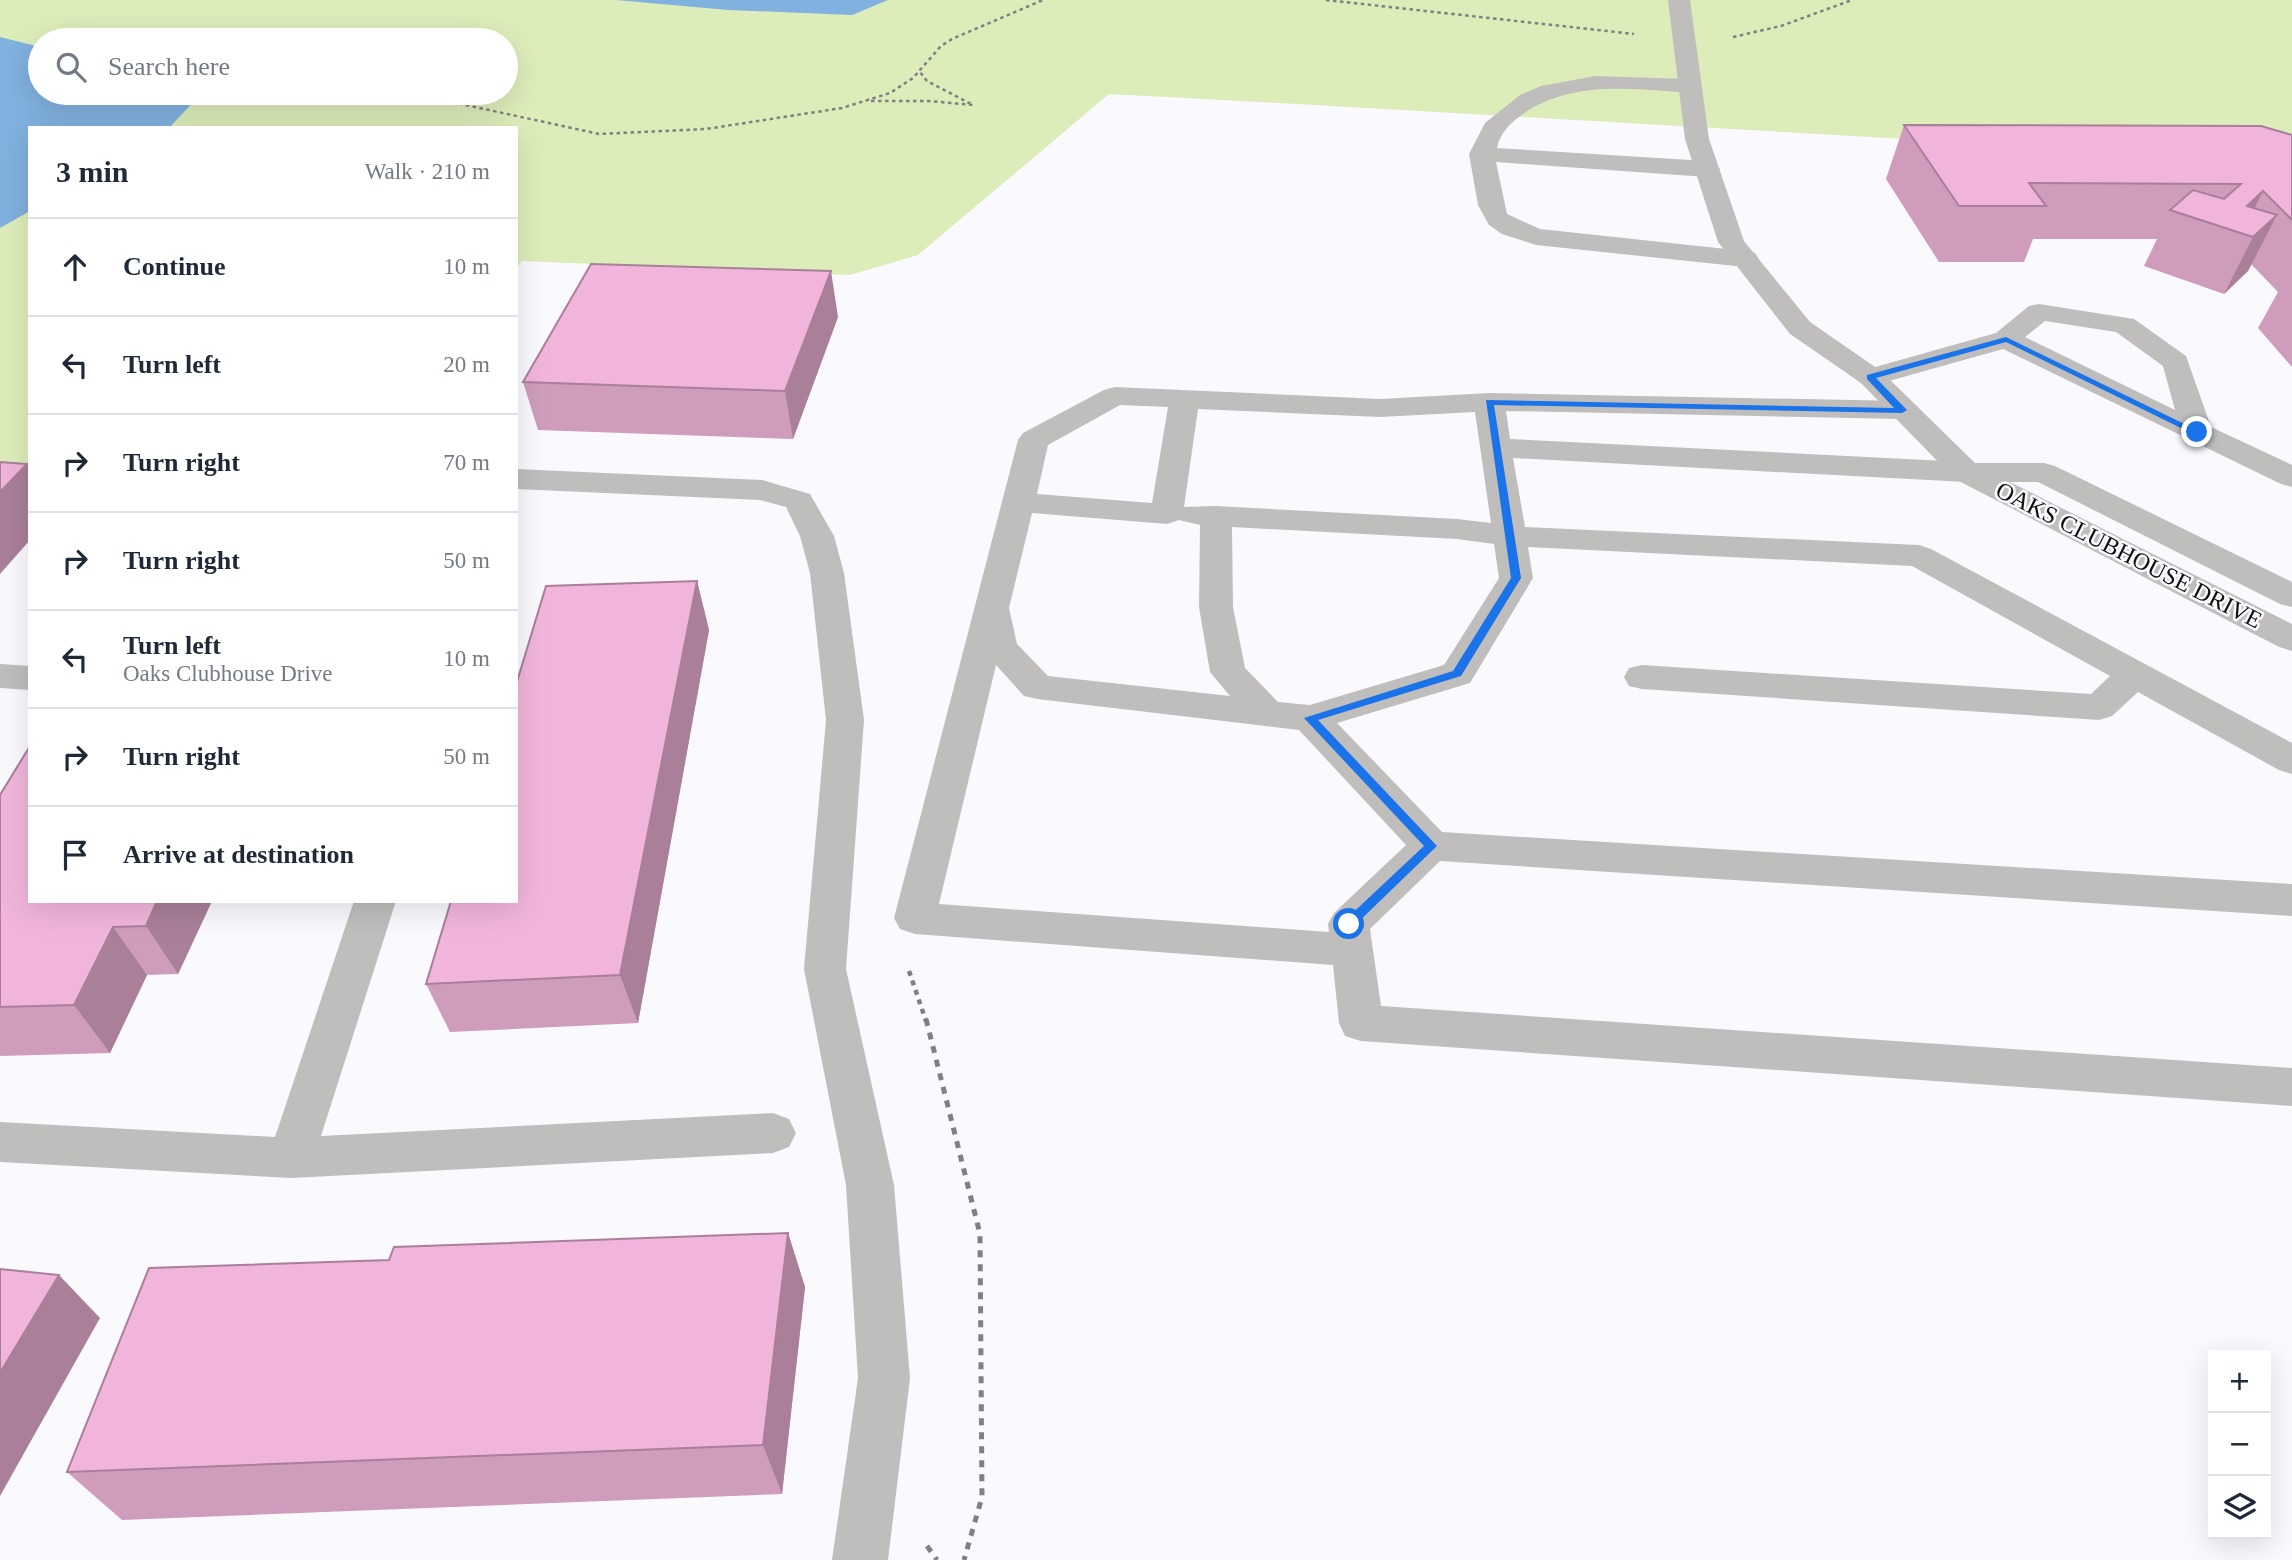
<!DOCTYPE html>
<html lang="en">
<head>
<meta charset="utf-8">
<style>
	:root { --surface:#fff; --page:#f2f2f3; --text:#1f2937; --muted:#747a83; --line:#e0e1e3 }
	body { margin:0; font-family:Georgia,serif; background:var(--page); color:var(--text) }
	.controls { position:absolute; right:21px; bottom:21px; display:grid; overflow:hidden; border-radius:0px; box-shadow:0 7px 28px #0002 }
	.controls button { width:63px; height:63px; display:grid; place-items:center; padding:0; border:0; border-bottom:2px solid var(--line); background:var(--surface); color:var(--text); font:35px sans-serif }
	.stop { position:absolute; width:21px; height:21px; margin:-16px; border:5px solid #1a73e8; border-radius:50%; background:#fff }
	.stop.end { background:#1a73e8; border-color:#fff; box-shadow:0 2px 7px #0008 }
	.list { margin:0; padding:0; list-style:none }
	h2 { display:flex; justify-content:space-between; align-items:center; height:91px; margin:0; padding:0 28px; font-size:30px }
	h2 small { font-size:23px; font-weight:400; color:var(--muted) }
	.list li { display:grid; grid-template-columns:46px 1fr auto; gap:21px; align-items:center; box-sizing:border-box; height:98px; padding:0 28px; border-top:2px solid var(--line) }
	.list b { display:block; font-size:26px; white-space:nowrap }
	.list p { margin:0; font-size:23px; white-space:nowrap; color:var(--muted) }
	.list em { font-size:23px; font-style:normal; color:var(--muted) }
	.icon { flex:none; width:38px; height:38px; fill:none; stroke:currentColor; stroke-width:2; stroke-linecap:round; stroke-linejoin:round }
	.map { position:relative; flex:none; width:2292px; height:1560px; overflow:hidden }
	.search { position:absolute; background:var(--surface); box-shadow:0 7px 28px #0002; left:28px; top:28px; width:490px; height:77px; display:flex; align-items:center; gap:18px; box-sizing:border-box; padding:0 24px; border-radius:38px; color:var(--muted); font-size:26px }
	.panel { position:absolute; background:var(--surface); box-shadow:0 7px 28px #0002; left:28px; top:126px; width:490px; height:777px; border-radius:0px }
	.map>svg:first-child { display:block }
	.green { fill:#ddedba; fill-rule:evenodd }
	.water { fill:#81b1df }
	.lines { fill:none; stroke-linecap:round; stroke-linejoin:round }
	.path-far2 { stroke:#807f82; stroke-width:2.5; stroke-dasharray:3.5 3.5; stroke-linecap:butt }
	.path-far1 { stroke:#807f82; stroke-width:4.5; stroke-dasharray:5 5; stroke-linecap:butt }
	.path { stroke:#807f82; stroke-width:5; stroke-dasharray:7 7; stroke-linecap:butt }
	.service { fill:#c0bebd; fill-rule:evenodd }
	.minor { fill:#c0bebd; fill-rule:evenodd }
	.wall { fill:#cf9cbc }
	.shaded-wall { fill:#a97f99 }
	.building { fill:#f1b5db; stroke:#a97f99; stroke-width:2 }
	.route { fill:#1a73e8 }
	.labels { text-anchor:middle; stroke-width:5; stroke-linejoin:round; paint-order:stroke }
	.street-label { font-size:24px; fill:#0e0e0f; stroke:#faf9fe }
</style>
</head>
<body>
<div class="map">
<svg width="2292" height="1560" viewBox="0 0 2292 1560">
	<rect width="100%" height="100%" fill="#faf9fe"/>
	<path class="green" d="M0,0H2292V147L2271,157C1884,140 1497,114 1109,94L918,255L850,275L522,261L516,269V128H30V471L0,469ZM40,40H506V93H40Z"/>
	<g class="water">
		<polygon points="616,0 888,0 852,15 728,10"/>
		<polygon points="0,37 40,47 40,93 191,93 198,97 169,128 30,128 30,211 0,228"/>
	</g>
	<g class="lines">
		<g class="path-far2">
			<polyline points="1326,0 1634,34"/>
			<polyline points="1733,37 1781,26 1852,0"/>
			<polyline points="411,93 599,134 706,129 842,108 890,93 913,78 941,46 952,39 1043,0"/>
			<polyline points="871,101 929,101 973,105 927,81 920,72"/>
		</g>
		<polyline class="path-far1" points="909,971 926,1021"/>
		<g class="path">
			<polyline points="926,1019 980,1234 982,1497 964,1560"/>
			<polyline points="927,1546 937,1560"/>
		</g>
		<g class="service">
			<path d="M1595,76L1690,79L1698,81L1702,86L1698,91L1690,93C1633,89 1572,80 1523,114C1510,123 1500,133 1497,148L1707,161L1716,164L1720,169L1716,174L1707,177L1496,162L1507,214L1540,229L1745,251L1755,253L1759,259L1755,265L1745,267L1536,245L1502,234L1489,225L1478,205L1469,154L1485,123L1520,95L1541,86Z"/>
			<path d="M2039,304L2134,319L2186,356L2211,427L2292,465V487L2281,484L2003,349L1871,386L1861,383L1856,377L1861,371L1996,333L2029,306ZM2045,321L2116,332L2163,366L2175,410L2025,337Z"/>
			<path d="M1115,387L1380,399L1489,393L1902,401L1913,404L1917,410L1913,416L1902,419L1506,411L1510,439L1966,462L1977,465L1982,472L1977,479L1966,482L1513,458L1525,527L1919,545L1931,549L2292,743V774L2279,770L2138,692L2112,716L2099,720L1642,689L1629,686L1624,677L1629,668L1642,665L2091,694L2110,676L1912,566L1528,547L1533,578L1470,683L1337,723L1442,832L2292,884V916L1440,861L1370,929L1381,1006L2292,1068V1106L1361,1041L1345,1036L1339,1023L1333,965L915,934L900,929L894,918L1018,440L1023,433L1104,390ZM1120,405L1168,407L1152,503L1037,494L1048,445ZM1198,409L1380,417L1475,412L1491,523L1457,519L1216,506L1184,507ZM1032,513L1167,524L1179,520L1200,525L1199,607L1210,672L1230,696L1048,676L1017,644L1009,608ZM1232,527L1457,539L1494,544L1499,578L1444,665L1310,705L1278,702L1245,668L1233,607ZM996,665L1024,696L1037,699L1299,730L1406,845L1334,913L1328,924L1329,932L939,904Z"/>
			<polygon points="516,469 762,480 810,494 834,536 844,573 864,720 846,969 894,1185 910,1378 888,1560 832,1560 858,1378 846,1185 804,969 826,720 810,573 800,536 786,507 760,500 516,489"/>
		</g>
		<g class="minor">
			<polygon points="1668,0 1690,0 1709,139 1744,241 1810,322 1881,371 1975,463 2044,463 2055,466 2292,582 2292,607 2280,604 2038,482 2010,482 2292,624 2292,651 2279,647 1955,479 1861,383 1790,334 1718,242 1685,139"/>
			<polygon points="0,664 30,666 30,690 0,688"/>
			<polygon points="354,901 396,901 321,1136 773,1113 789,1119 796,1133 789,1147 773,1153 291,1178 0,1162 0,1122 275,1137"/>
		</g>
	</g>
	<g class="wall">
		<polygon points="1904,125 2292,135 2292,367 2258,328 2278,292 2251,264 2248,271 2224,294 2144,266 2157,239 2033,239 2024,262 1939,262 1886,179"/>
		<polygon points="838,317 793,439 538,430 523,382"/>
		<polygon points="697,581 709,630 638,1023 450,1032 426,984"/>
		<polygon points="0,795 212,901 178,974 147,975 110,1053 0,1056"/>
		<polygon points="788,1233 805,1287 782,1494 122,1520 67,1472 389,1260"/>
	</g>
	<g class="shaded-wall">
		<polygon points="2263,191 2242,234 2247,206"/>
		<polygon points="2277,215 2248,271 2224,294 2253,237"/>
		<polygon points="831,271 838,317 793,439 785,391"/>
		<polygon points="27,464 30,469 30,540 0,574 0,492"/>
		<polygon points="697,581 709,630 638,1023 620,975"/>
		<polygon points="157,901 212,901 178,974 146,926"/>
		<polygon points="113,927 147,975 110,1053 74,1005"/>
		<polygon points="788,1233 805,1287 782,1494 763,1445"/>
		<polygon points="59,1275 100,1318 0,1496 0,1373"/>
	</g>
	<g class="building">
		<polygon points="1904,125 2261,126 2292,135 2292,220 2263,191 2247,206 2277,215 2253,237 2170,210 2193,190 2224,199 2241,184 2029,183 2046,206 1959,206"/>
		<polygon points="591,264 831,271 785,391 523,382"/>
		<polygon points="0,462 27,464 0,492"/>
		<polygon points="697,581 620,975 426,984 451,901 516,901 516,685 546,586"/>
		<polygon points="30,746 30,901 157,901 146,926 113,927 74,1005 0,1007 0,795"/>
		<polygon points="788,1233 763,1445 67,1472 149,1268 389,1260 394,1247"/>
		<polygon points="0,1269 59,1275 0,1373"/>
	</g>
	<polygon class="route" points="2006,337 2201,432 2193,434 2006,342 1876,378 1905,408 1907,410 1902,413 1494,405 1521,578 1461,676 1318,720 1437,846 1353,927 1344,927 1344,921 1424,846 1304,718 1453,671 1511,578 1486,400 1894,408 1867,379 1867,375"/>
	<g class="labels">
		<g class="street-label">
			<text transform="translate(2129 555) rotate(27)" y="8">OAKS CLUBHOUSE DRIVE</text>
		</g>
	</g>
</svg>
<div class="controls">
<button>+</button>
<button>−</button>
<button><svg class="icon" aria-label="layers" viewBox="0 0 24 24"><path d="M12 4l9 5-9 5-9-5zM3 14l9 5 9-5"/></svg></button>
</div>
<div class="stop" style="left:1349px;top:924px"></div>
<div class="stop end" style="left:2197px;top:432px"></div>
<div class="search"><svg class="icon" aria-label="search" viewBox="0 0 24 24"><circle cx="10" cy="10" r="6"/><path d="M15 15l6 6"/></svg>Search here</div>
<section class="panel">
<h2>3 min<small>Walk · 210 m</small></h2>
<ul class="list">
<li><svg class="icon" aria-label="ahead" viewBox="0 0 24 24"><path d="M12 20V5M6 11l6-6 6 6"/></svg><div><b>Continue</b></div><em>10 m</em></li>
<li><svg class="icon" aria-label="left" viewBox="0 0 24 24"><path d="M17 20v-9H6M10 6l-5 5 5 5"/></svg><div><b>Turn left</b></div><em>20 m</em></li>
<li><svg class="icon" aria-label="right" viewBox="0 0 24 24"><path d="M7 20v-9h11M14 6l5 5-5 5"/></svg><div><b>Turn right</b></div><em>70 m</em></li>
<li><svg class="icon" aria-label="right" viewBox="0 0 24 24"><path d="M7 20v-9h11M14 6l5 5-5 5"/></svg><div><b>Turn right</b></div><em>50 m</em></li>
<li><svg class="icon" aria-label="left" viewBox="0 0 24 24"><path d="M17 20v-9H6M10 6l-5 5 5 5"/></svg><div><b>Turn left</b><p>Oaks Clubhouse Drive</p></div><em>10 m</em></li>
<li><svg class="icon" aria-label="right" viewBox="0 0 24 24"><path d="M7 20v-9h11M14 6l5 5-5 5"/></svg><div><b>Turn right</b></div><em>50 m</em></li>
<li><svg class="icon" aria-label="arrive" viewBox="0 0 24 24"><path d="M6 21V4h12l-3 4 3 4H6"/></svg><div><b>Arrive at destination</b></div></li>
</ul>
</section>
</div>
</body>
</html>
